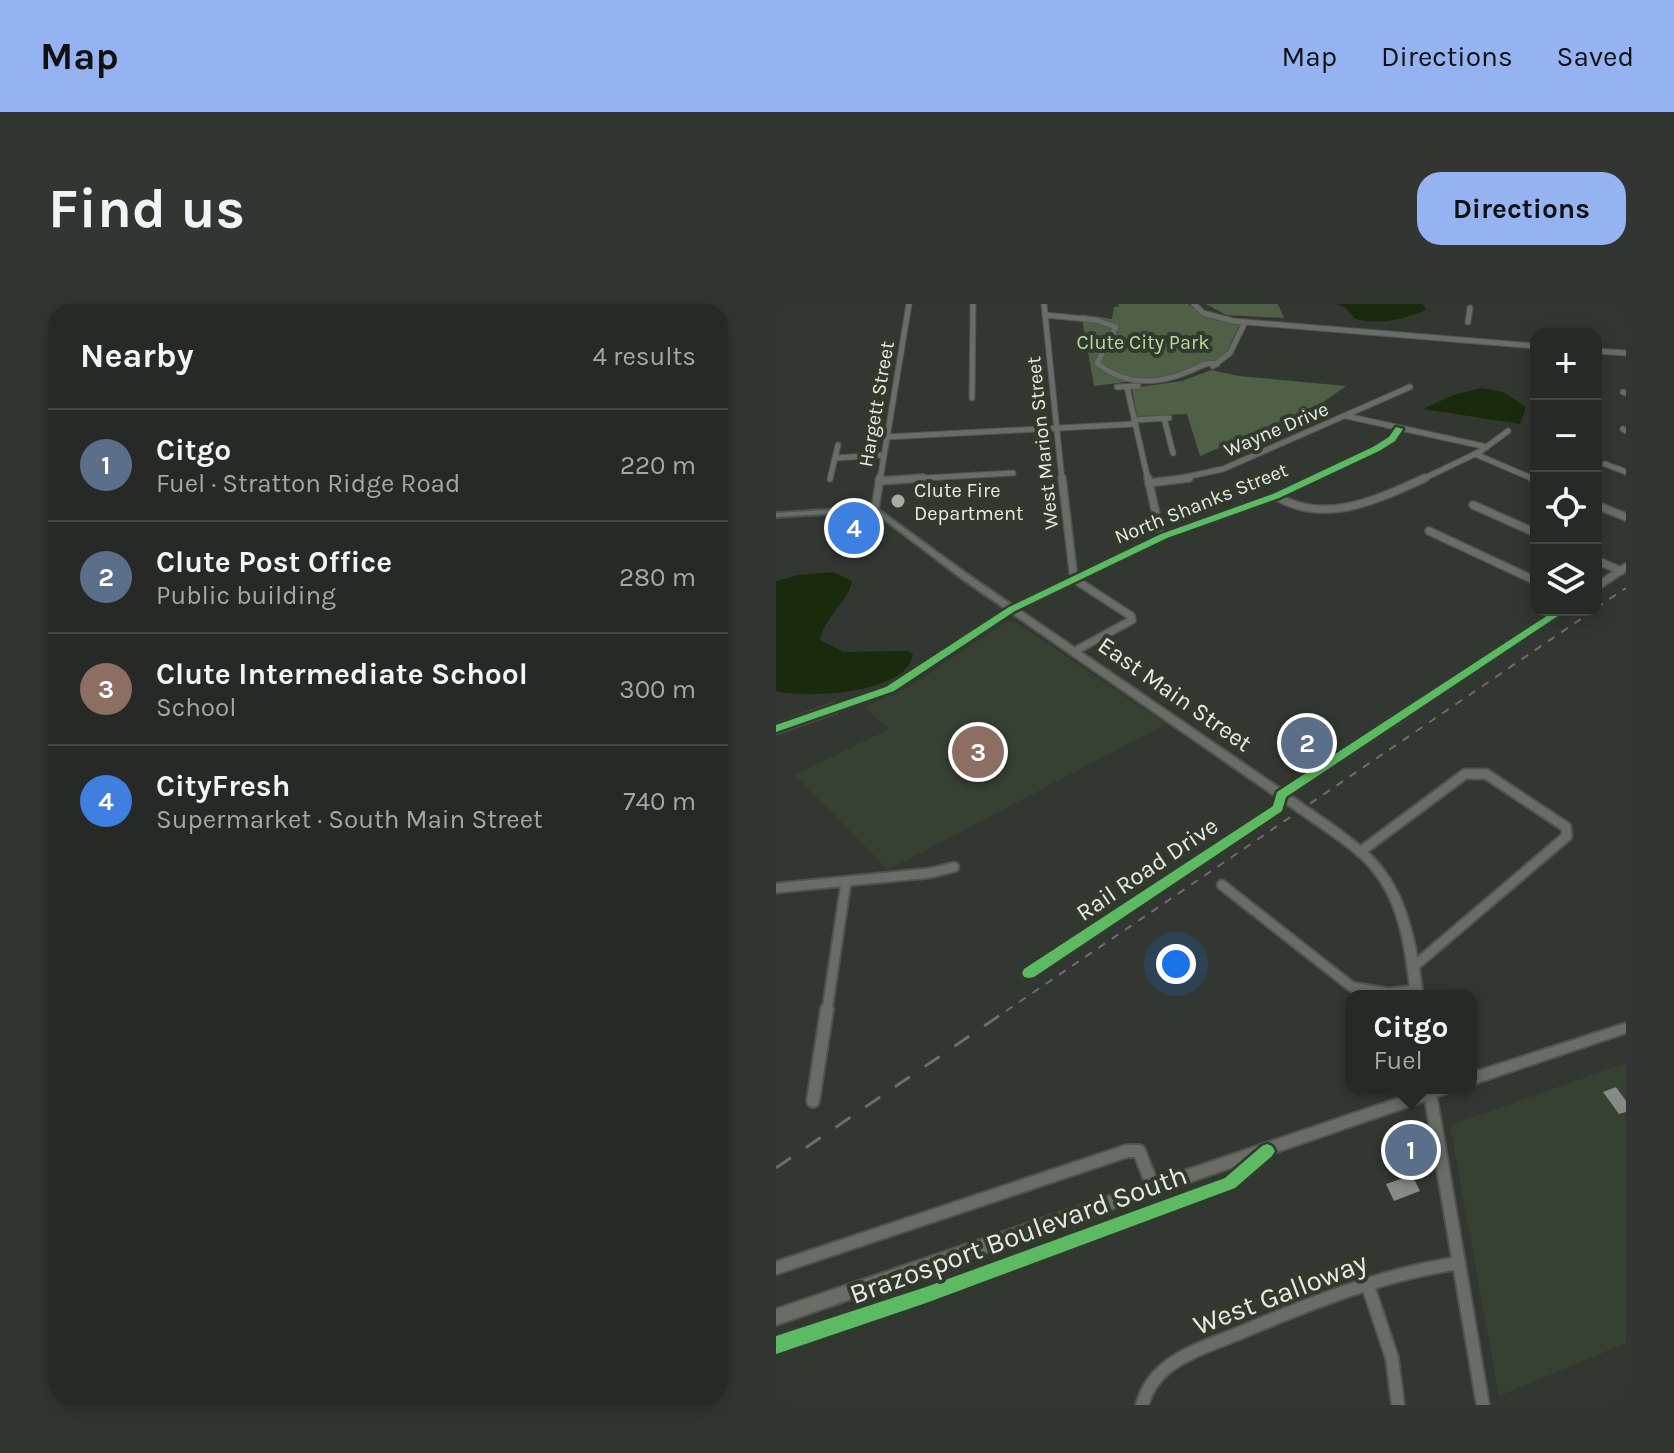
<!DOCTYPE html>
<html lang="en">
<head>
<meta charset="utf-8">
<style>
	:root { --surface:#262925; --page:#323532; --text:#f1f3f6; --muted:#a4a6a7; --line:#424542; --accent:#95b2f1 }
	body { margin:0; font-family:Karla,sans-serif; background:var(--page); color:var(--text) }
	.controls { position:absolute; right:24px; top:24px; display:grid; overflow:hidden; border-radius:16px; box-shadow:0 4px 20px #0003 }
	.controls button { width:72px; height:72px; display:grid; place-items:center; padding:0; border:0; border-bottom:2px solid var(--line); background:var(--surface); color:var(--text); font:40px sans-serif }
	.you { position:absolute; left:400px; top:660px; width:28px; height:28px; margin:-20px; border:6px solid #fff; border-radius:50%; background:#1a73e8; box-shadow:0 0 0 12px #1a73e833 }
	.badge { display:grid; place-items:center; width:52px; height:52px; border-radius:50%; background:var(--accent); color:#fff; font-size:26px; font-weight:700 }
	.pin { position:absolute; translate:-50% -50%; border:4px solid #fff; box-shadow:0 2px 8px #0006 }
	.popup { position:absolute; left:569px; top:686px; width:132px; height:104px; box-sizing:border-box; display:grid; place-content:center; border-radius:16px; background:var(--surface); filter:drop-shadow(0 2px 6px #0005); font-size:26px; white-space:nowrap; color:var(--muted) }
	.popup b { font-size:30px; color:var(--text) }
	.popup::after { content:''; position:absolute; left:50%; top:100%; margin-left:-16px; border:16px solid transparent; border-top-color:var(--surface) }
	.list { margin:0; padding:0; list-style:none }
	h2 { display:flex; justify-content:space-between; align-items:center; height:104px; margin:0; padding:0 32px; font-size:34px }
	h2 small { font-size:26px; font-weight:400; color:var(--muted) }
	.list li { display:grid; grid-template-columns:52px 1fr auto; gap:24px; align-items:center; box-sizing:border-box; height:112px; padding:0 32px; border-top:2px solid var(--line) }
	.list b { display:block; font-size:30px; white-space:nowrap }
	.list p { margin:0; font-size:26px; white-space:nowrap; color:var(--muted) }
	.list em { font-size:26px; font-style:normal; color:var(--muted) }
	.icon { flex:none; width:44px; height:44px; fill:none; stroke:currentColor; stroke-width:2; stroke-linecap:round; stroke-linejoin:round }
	.map { position:relative; flex:none; width:850px; height:1101px; overflow:hidden; border-radius:24px }
	header { display:flex; align-items:center; gap:48px; box-sizing:border-box; height:112px; padding:0 40px; background:var(--accent); color:#111 }
	header strong { font-size:38px }
	nav { display:flex; gap:44px; margin-inline-start:auto; font-size:28px }
	.intro { display:flex; align-items:center; justify-content:space-between; box-sizing:border-box; height:192px; padding:0 48px }
	h1 { margin:0; font-size:56px }
	.button { padding:20px 36px; border-radius:24px; background:var(--accent); color:#111; font-size:28px; font-weight:700 }
	main { display:flex; gap:48px; padding:0 48px }
	aside { flex:1; background:var(--surface); border-radius:24px; box-shadow:0 4px 20px #0003 }
	.map>svg:first-child { display:block }
	.built { fill:#374131 }
	.green { fill:#506047 }
	.water { fill:#1a2b0d }
	.building { fill:#868a84 }
	.lines { fill:none; stroke-linecap:round; stroke-linejoin:round }
	.minor-far3-casing { stroke:#50534e; stroke-width:7 }
	.minor-far2-casing { stroke:#50534e; stroke-width:10 }
	.minor-far1-casing { stroke:#50534e; stroke-width:13 }
	.minor-casing { stroke:#50534e; stroke-width:16 }
	.major-casing { stroke:#50534e; stroke-width:4 }
	.minor-far3 { stroke:#696d67; stroke-width:5 }
	.minor-far2 { stroke:#696d67; stroke-width:7 }
	.minor-far1 { stroke:#696d67; stroke-width:9 }
	.minor { stroke:#696d67; stroke-width:12 }
	.major { fill:#696d65; fill-rule:evenodd }
	.rail-far1 { stroke:#6b6e69; stroke-width:2; stroke-dasharray:8 8; stroke-linecap:butt }
	.rail { stroke:#6b6e69; stroke-width:3; stroke-dasharray:18 18; stroke-linecap:butt }
	.cycleway-casing { stroke:#323a2e; stroke-width:5 }
	.cycleway { fill:#5cba63; fill-rule:evenodd }
	.poi-dot { fill:#a8aca5; stroke:#323a2e; stroke-width:3 }
	.labels { text-anchor:middle; stroke-width:8; stroke-linejoin:round; paint-order:stroke }
	.far-park-label { font-size:20px; fill:#b7db9f; stroke:#323a2e }
	.far-street-label { font-size:20px; fill:#e7ebe4; stroke:#323a2e }
	.far-poi-label { font-size:20px; fill:#e7ebe4; stroke:#323a2e; text-anchor:start }
	.street-label { font-size:24px; fill:#e7ebe4; stroke:#323a2e }
	.near-street-label { font-size:28px; fill:#e7ebe4; stroke:#323a2e }
</style>
</head>
<body>
<header>
<strong>Map</strong>
<nav><a>Map</a><a>Directions</a><a>Saved</a></nav>
</header>
<div class="intro"><h1>Find us</h1><a class="button">Directions</a></div>
<main>
<aside>
<h2>Nearby<small>4 results</small></h2>
<ul class="list">
<li><span class="badge" style="background:#5c6f8a">1</span><div><b>Citgo</b><p>Fuel · Stratton Ridge Road</p></div><em>220 m</em></li>
<li><span class="badge" style="background:#5c6f8a">2</span><div><b>Clute Post Office</b><p>Public building</p></div><em>280 m</em></li>
<li><span class="badge" style="background:#8d6e63">3</span><div><b>Clute Intermediate School</b><p>School</p></div><em>300 m</em></li>
<li><span class="badge" style="background:#3f7fe0">4</span><div><b>CityFresh</b><p>Supermarket · South Main Street</p></div><em>740 m</em></li>
</ul>
</aside>
<div class="map">
<svg width="850" height="1101" viewBox="0 0 850 1101">
	<rect width="100%" height="100%" fill="#333731"/>
	<g class="built">
		<polygon points="231,317 241,319 390,420 112,566 19,471 113,425 88,403 131,384"/>
		<polygon points="850,759 850,1039 723,1092 674,821"/>
	</g>
	<g class="green">
		<polygon points="342,0 412,0 432,13 464,20 450,49 439,58 433,56 398,72 318,82 305,10 336,15 338,3 343,3"/>
		<polygon points="430,0 502,0 508,14 450,11"/>
		<polygon points="435,66 463,72 570,82 546,99 424,152 411,110 361,112 356,84 406,77"/>
	</g>
	<g class="water">
		<path d="M560,0H647L650,6C624,16 607,21 579,15L570,4Z"/>
		<polygon points="706,84 727,88 750,103 744,120 647,105 677,91"/>
		<path d="M57,268L76,277C73,297 50,310 44,336L68,348L131,347L137,350C132,390 29,395 0,387V277L22,271Z"/>
	</g>
	<g class="building">
		<polygon points="529,420 558,436 555,438 559,441 532,457 502,437"/>
		<polygon points="840,783 850,797 850,808 843,810 827,788"/>
		<polygon points="636,871 644,887 618,897 610,880"/>
	</g>
	<g class="lines">
		<g class="minor-far3-casing">
			<g id="minor-far3">
				<polyline points="268,0 286,176"/>
				<polyline points="418,0 427,9 457,17 760,42"/>
				<path d="M269,11L320,16L340,23L321,59C348,81 380,81 411,68C422,64 430,57 441,60"/>
				<polyline points="692,18 694,4"/>
				<polyline points="820,47 850,49"/>
				<polyline points="437,62 454,49 469,18"/>
				<polyline points="341,83 362,82"/>
				<polyline points="351,83 372,176"/>
				<polyline points="847,88 850,89"/>
				<polyline points="196,94 197,0"/>
				<polyline points="570,112 711,143"/>
				<polyline points="388,114 397,149"/>
				<polyline points="358,116 393,114"/>
				<polyline points="847,125 850,127"/>
				<polyline points="110,133 359,120"/>
				<polyline points="699,150 760,176"/>
				<polyline points="59,154 107,151"/>
				<polyline points="829,160 850,168"/>
				<polyline points="54,175 62,141"/>
				<polyline points="104,176 133,0"/>
				<polyline points="114,176 237,169"/>
				<polyline points="396,176 447,165 634,83"/>
				<path d="M533,176C562,163 605,151 623,125"/>
				<polyline points="645,176 705,147 732,127"/>
			</g>
		</g>
		<g class="minor-far2-casing">
			<g id="minor-far2">
				<polyline points="286,174 298,275 355,312 356,316 299,347"/>
				<polyline points="372,174 384,228 388,232"/>
				<polyline points="756,174 760,176"/>
				<polyline points="103,177 147,174"/>
				<polyline points="373,179 413,174"/>
				<path d="M500,192C549,222 602,195 649,174"/>
				<polyline points="697,201 760,229"/>
				<polyline points="820,201 850,213"/>
				<polyline points="99,205 104,174"/>
				<polyline points="653,227 760,277"/>
				<polyline points="820,256 845,267"/>
				<polyline points="820,283 850,263"/>
				<polyline points="54,406 114,385 236,305 388,232 500,192 538,174"/>
				<polyline points="634,406 786,306"/>
			</g>
		</g>
		<g class="minor-far1-casing">
			<g id="minor-far1">
				<polyline points="0,425 59,404"/>
				<polyline points="584,548 689,470 710,470 790,523 791,532 636,664"/>
				<polyline points="446,581 576,683 612,689 640,686"/>
				<polyline points="0,584 154,569 178,563"/>
				<polyline points="253,669 502,504 505,491 637,404"/>
				<polyline points="51,707 70,578"/>
			</g>
		</g>
		<g class="minor-casing">
			<g id="minor">
				<polyline points="654,789 707,1101"/>
				<polyline points="37,797 51,705"/>
				<polyline points="0,964 351,847 363,847 378,885"/>
				<polyline points="591,979 616,1054 622,1101"/>
				<polyline points="0,1041 150,991 454,879 489,849"/>
				<path d="M366,1101C370,1087 377,1075 389,1065C411,1047 440,1039 466,1028C537,998 607,970 683,959"/>
			</g>
		</g>
		<g class="major-casing">
			<g id="major">
				<path d="M99,203L191,270L556,520C573,533 591,545 604,561C634,597 641,647 647,692H635C630,649 625,601 596,566C583,550 565,538 548,526L185,274L97,207L0,213V209Z"/>
				<polygon points="850,719 850,729 695,781 695,769"/>
				<polygon points="652,784 676,784 674,788 669,790 0,1021 0,1005"/>
			</g>
		</g>
		<use href="#minor-far3" class="minor-far3"/>
		<use href="#minor-far2" class="minor-far2"/>
		<use href="#minor-far1" class="minor-far1"/>
		<use href="#minor" class="minor"/>
		<use href="#major" class="major"/>
		<g class="rail-far1">
			<polyline points="820,304 850,284"/>
			<polyline points="230,707 818,306"/>
		</g>
		<polyline class="rail" points="0,864 233,705"/>
		<g class="cycleway-casing">
			<g id="cycleway">
				<polygon points="620,123 627,125 619,137 603,147 503,194 391,234 239,307 118,387 0,428 0,421 110,383 233,303 385,230 497,190 597,143 613,133"/>
				<polygon points="780,306 791,306 510,493 506,507 258,673 253,674 248,673 246,669 248,665 497,502 501,488"/>
				<polygon points="491,840 496,842 499,847 496,852 459,884 150,999 0,1050 0,1032 150,983 449,874 486,842"/>
			</g>
		</g>
		<use href="#cycleway" class="cycleway"/>
	</g>
	<circle class="poi-dot" cx="122" cy="197" r="8"/>
	<g class="labels">
		<g class="far-park-label">
			<text x="367" y="45">Clute City Park</text>
		</g>
		<g class="far-street-label">
			<text transform="translate(100 100) rotate(-80)" y="7">Hargett Street</text>
			<text transform="translate(500 125) rotate(-23)" y="7">Wayne Drive</text>
			<text transform="translate(266 139) rotate(-96)" y="7">West Marion Street</text>
			<text transform="translate(425 199) rotate(-22)" y="7">North Shanks Street</text>
		</g>
		<g class="far-poi-label">
			<text x="138" y="193">Clute Fire<tspan x="138" dy="23">Department</tspan></text>
		</g>
		<g class="street-label">
			<text transform="translate(399 390) rotate(35)" y="8">East Main Street</text>
			<text transform="translate(371 565) rotate(-34)" y="8">Rail Road Drive</text>
		</g>
		<g class="near-street-label">
			<text transform="translate(242 930) rotate(-20)" y="10">Brazosport Boulevard South</text>
			<text transform="translate(504 989) rotate(-21)" y="10">West Galloway</text>
		</g>
	</g>
</svg>
<div class="controls">
<button>+</button>
<button>−</button>
<button><svg class="icon" aria-label="locate" viewBox="0 0 24 24"><circle cx="12" cy="12" r="6"/><path d="M12 2v4M12 18v4M2 12h4M18 12h4"/></svg></button>
<button><svg class="icon" aria-label="layers" viewBox="0 0 24 24"><path d="M12 4l9 5-9 5-9-5zM3 14l9 5 9-5"/></svg></button>
</div>
<div class="you"></div>
<div class="pin badge" style="left:635px;top:846px;background:#5c6f8a">1</div>
<div class="popup"><b>Citgo</b>Fuel</div>
<div class="pin badge" style="left:531px;top:439px;background:#5c6f8a">2</div>
<div class="pin badge" style="left:202px;top:448px;background:#8d6e63">3</div>
<div class="pin badge" style="left:78px;top:224px;background:#3f7fe0">4</div>
</div>
</main>
</body>
</html>
